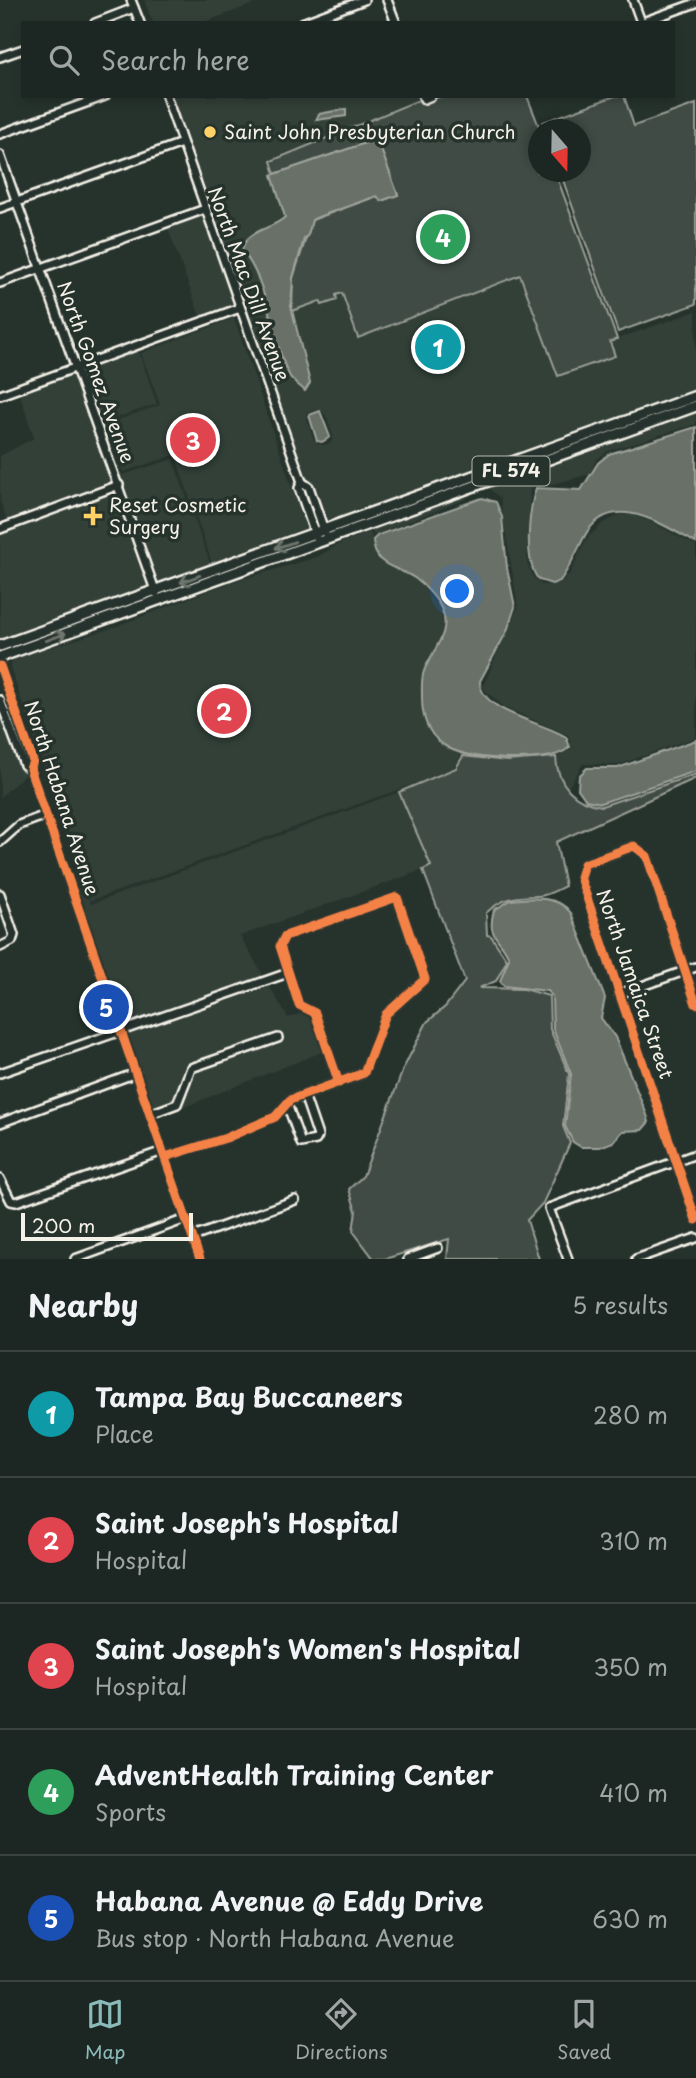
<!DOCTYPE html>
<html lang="en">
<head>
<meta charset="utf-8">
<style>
	:root { --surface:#1c2622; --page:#252e2a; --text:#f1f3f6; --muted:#a0a5a5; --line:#3a4340; --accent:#8bbbb9 }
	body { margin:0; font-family:"Playpen Sans",sans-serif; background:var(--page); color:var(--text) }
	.compass { position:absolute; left:528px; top:119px; width:63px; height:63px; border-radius:50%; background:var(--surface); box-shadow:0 4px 10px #0003; rotate:160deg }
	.scale { position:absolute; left:21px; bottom:18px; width:172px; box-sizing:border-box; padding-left:7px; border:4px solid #f4f1e8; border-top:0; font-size:19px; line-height:24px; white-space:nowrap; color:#f4f1e8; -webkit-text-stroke:5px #26332d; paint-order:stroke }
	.you { position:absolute; left:458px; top:592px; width:24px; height:24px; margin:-18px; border:5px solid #fff; border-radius:50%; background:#1a73e8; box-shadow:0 0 0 10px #1a73e833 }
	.badge { display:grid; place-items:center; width:46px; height:46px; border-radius:50%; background:var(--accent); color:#fff; font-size:23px; font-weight:700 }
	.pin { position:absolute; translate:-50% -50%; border:4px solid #fff; box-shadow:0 2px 7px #0006 }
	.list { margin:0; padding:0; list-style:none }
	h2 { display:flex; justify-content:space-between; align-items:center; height:91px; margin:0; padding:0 28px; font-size:30px }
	h2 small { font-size:23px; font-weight:400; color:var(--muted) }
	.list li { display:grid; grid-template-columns:46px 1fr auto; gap:21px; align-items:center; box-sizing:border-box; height:126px; padding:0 28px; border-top:2px solid var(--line) }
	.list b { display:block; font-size:26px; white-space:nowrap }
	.list p { margin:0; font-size:23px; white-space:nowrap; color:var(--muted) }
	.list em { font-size:23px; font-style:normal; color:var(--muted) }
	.icon { flex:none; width:38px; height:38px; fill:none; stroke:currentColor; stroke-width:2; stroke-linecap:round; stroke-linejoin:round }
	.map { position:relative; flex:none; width:696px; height:1259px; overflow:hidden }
	.search { position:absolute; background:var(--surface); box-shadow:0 4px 10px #0003; left:21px; right:21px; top:21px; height:77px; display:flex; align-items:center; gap:18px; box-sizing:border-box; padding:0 24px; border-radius:0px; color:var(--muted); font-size:26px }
	.sheet { height:721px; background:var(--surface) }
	nav { display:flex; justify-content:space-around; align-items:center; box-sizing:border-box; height:98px; border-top:2px solid var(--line); background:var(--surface); font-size:19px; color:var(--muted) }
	nav a { display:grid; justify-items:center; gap:4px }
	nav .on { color:var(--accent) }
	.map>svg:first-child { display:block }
	.built { fill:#333f39; fill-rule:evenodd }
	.green { fill:#414b45; stroke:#9a9e96; stroke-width:2 }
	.water { fill:#676f68; stroke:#9fa39b; stroke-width:2 }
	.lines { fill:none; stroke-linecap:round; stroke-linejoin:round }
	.minor-casing { stroke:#f4f1e8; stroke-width:12 }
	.major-casing { stroke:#f4f1e8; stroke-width:14 }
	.minor { stroke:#26332d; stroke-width:7 }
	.major { stroke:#26332d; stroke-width:9 }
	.cycleway-casing { stroke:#26332d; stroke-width:13 }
	.cycleway { stroke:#f48246; stroke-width:9 }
	.oneway { stroke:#6e766e }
	.poi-dot { fill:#ffd166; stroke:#26332d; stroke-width:2.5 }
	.labels { text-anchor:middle; stroke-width:7; stroke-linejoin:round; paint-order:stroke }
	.shield { fill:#26332d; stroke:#b6b8b0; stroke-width:2 }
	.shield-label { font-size:18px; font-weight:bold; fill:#f4f1e8 }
	.poi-label { font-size:19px; fill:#f4f1e8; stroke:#26332d; text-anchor:start }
	.street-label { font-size:19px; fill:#f4f1e8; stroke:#26332d }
</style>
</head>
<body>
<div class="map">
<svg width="696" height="1259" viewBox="0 0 696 1259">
	<rect width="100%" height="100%" fill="#26332d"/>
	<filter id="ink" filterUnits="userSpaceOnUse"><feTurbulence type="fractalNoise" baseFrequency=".0143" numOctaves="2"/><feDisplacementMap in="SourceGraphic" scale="14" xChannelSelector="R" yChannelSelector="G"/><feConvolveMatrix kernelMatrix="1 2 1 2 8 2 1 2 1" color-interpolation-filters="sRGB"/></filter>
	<g filter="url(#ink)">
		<g class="built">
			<polygon points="144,0 264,0 202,23 153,23"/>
			<path d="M169,96H420L421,99L271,161L285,216L248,237L242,251L258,274L262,297L289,375L305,390L310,383L292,311L342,293L359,338L520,275L559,376L615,355L609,342L696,311V392L326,527L311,484L302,472ZM320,409L327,417L333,437L331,443L322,445L315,442L306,419L307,413Z"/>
			<polygon points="204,213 237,306 201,319 167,226"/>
			<polygon points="234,318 306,528 212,563 175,455 123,472 104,425 160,405 141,353"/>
			<polygon points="138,349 157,404 104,422 102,426 122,475 173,459 211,566 158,587 82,369"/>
			<polygon points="76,371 116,483 8,523 0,501 0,456 34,438 19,391"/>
			<polygon points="696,399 696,402 329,536 328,533"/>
			<polygon points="696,409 696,424 608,451 596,460 590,474 553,484 538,483 530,489 527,563 534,578 542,585 561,583 571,572 586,539 603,523 619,515 633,515 652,522 696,546 696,737 618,765 583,764 568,788 556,775 556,757 572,748 568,735 504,707 482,688 518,607 500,498 486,486 469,492 466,499 374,535 370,529 338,539"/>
			<polygon points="118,489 152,589 0,642 0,533"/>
			<polygon points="370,532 377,558 415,578 440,608 444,630 422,687 422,704 429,733 437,742 462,753 455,766 436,776 90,901 10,667 13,659 106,630 229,583 317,557 341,543"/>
			<polygon points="0,711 21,766 28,772 0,797"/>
			<polygon points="399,792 431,867 240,936 288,1018 306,1012 312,1015 324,1051 154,1119 154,1116 178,1107 193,1071 282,1040 280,1034 190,1065 175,1101 151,1110 125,1034 264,983 261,977 123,1027 72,881 79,879 91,904"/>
		</g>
		<g class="green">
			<polygon points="442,96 527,96 540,129 538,172 555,172 617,339 610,342 615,356 558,376 520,275 358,338 342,293 336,295 337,300 322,305 320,301 292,311 293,278 312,220 377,196 381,201 398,195 377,139 275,174 271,161 421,99 422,103"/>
			<polygon points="615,96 624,96 634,126 696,104 696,304 618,332 560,172 580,172 580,130 545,129 543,122"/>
			<path d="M463,756L507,761L556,757C557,784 575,803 602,806L696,774V778L556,842L565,886C557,890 547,896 538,896C518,896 503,897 486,913L487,935L491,936L507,960L496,981L479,988L524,989L549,996L550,1029L569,1074L563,1126L570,1143L543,1203L527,1220L539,1259H447L449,1239L385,1259H374L353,1231L356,1211L349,1189L363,1176L404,1067L427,1022L445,1007L465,981L423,870L431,866L399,792L456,768Z"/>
		</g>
		<g class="water">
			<polygon points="346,109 346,116 316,120 319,114"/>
			<path d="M377,139L398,195L381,201L377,196L318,217L312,220L308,235L304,239L293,278L291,306L310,383L305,391C300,386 292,381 289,375C271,339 268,280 242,251C245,229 272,230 285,217L272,175Z"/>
			<polygon points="320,411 330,437 322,442 317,441 309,415"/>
			<path d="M696,427V543C663,525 609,487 583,539C576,553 570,567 560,581L552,584L539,580C523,562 529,510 536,488L581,490L598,463L609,454Z"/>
			<path d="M482,498L496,502L502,517L507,568L515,607L507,631L480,681C478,711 545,723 566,737L570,747C555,760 528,759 509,759C464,758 422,751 422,698C422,689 421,679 424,671C432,650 453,632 441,608C436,598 425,586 416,579C398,566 374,568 373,540L378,535Z"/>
			<polygon points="696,740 696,771 601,803 586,800 578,789 579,776 587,768 618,768"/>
			<path d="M511,900C532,898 558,895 571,913L605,998L601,1018L615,1037L647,1115L649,1122L642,1130L623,1131L613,1142L600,1147H581L573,1142L565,1126L571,1074L553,1029L552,996L547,991L504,986L500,981L509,958C500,936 486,938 494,910Z"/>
		</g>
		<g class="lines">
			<g class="minor-casing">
				<g id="minor">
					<polyline points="131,0 140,23"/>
					<polyline points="387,0 396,23"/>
					<polyline points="633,0 641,22"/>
					<polyline points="95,23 134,8"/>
					<polyline points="302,23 364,0"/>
					<polyline points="640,23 696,3"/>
					<polyline points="0,57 23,49"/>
					<polyline points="166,96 302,482 309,487 325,533"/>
					<polyline points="423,96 424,99 431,96"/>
					<polyline points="0,134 105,96"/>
					<polyline points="0,155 156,593"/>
					<polyline points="0,208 182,143"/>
					<polyline points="0,283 205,209"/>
					<polyline points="0,395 240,308"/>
					<polyline points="302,482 299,488 318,543"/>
					<polyline points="0,529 119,485"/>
					<polyline points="0,666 33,761 30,769"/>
					<polyline points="0,700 24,765 30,769 200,1259"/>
					<polyline points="0,842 19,825 46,815"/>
					<polyline points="0,894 14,935 12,941 0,947"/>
					<polyline points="619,994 696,967"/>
					<polyline points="696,1004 647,856 634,846 584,864 580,877 696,1220"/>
					<polyline points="0,1073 288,973"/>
					<polyline points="287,1104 301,1143 316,1140 318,1136 304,1095"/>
					<polyline points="150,1114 177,1104 191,1068 278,1038"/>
					<polyline points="0,1123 136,1073"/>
					<polyline points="165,1157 226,1138 275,1117 290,1100 364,1073 386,1014 425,979 397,897 285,936 280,946 299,1005 315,1013 339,1083"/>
					<polyline points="0,1179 11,1201 16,1202 163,1151"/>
					<polyline points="193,1237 295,1200"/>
					<polyline points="75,1259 186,1219"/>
					<polyline points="408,1259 438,1248"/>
					<polyline points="568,1259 549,1208 696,1154"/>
					<polyline points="636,1259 696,1238"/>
				</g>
			</g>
			<g class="major-casing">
				<g id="major">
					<polyline points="0,646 696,396"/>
					<polyline points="0,657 696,406"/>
				</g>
			</g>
			<use href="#minor" class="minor"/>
			<use href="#major" class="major"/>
			<g class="cycleway-casing">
				<g id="cycleway">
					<polyline points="0,666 33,761 30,769 46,815 200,1259"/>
					<polyline points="696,1004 647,856 634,846 584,864 580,877 696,1220"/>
					<polyline points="165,1157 226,1138 275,1117 290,1100 364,1073 386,1014 425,979 397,897 285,936 280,946 299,1005 315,1013 339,1083"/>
				</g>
			</g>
			<use href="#cycleway" class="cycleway"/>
		</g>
		<defs><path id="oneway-shaft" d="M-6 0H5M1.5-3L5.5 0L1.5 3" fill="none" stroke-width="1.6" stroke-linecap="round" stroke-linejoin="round" transform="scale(1.75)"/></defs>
		<g class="oneway">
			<use href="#oneway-shaft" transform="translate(285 545) rotate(161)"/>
			<use href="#oneway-shaft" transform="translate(190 579) rotate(160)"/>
			<use href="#oneway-shaft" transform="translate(56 637) rotate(-20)"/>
		</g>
	</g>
	<g class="poi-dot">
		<circle cx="210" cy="132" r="7"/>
		<path d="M89.5 505.5h7v7h7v7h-7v7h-7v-7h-7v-7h7z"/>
	</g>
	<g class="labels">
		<rect class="shield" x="472.5" y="456.5" width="77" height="29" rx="5"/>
		<g class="shield-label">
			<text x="511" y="477">FL 574</text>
		</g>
		<g class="poi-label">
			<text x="224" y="139">Saint John Presbyterian Church</text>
			<text x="109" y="512">Reset Cosmetic<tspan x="109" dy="22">Surgery</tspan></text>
		</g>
		<g class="street-label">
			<text transform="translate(249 284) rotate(70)" y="7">North Mac Dill Avenue</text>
			<text transform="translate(96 372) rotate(70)" y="7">North Gomez Avenue</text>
			<text transform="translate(62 798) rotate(72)" y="7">North Habana Avenue</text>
			<text transform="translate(635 984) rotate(71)" y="7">North Jamaica Street</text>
		</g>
	</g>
</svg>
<svg class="compass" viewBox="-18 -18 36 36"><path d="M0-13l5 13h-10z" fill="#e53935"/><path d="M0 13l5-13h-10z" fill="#a0a5a5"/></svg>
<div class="scale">200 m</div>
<div class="you"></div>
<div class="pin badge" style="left:438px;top:347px;background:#0f9aa8">1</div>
<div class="pin badge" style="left:224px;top:711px;background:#e0444e">2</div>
<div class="pin badge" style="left:193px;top:440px;background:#e0444e">3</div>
<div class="pin badge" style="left:443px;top:237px;background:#2e9e5b">4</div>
<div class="pin badge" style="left:106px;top:1007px;background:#1a4fb4">5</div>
<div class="search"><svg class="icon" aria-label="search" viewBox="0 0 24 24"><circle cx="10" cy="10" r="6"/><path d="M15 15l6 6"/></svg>Search here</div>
</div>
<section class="sheet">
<h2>Nearby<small>5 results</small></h2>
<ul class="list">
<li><span class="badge" style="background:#0f9aa8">1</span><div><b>Tampa Bay Buccaneers</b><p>Place</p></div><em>280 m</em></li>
<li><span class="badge" style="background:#e0444e">2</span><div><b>Saint Joseph's Hospital</b><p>Hospital</p></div><em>310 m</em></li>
<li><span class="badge" style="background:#e0444e">3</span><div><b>Saint Joseph's Women's Hospital</b><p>Hospital</p></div><em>350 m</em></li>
<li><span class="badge" style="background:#2e9e5b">4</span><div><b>AdventHealth Training Center</b><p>Sports</p></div><em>410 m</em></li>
<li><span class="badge" style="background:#1a4fb4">5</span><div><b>Habana Avenue @ Eddy Drive</b><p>Bus stop · North Habana Avenue</p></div><em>630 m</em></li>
</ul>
</section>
<nav>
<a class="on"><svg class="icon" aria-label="map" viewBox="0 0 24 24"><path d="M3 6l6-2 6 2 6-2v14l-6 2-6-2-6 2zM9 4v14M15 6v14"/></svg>Map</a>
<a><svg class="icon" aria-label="directions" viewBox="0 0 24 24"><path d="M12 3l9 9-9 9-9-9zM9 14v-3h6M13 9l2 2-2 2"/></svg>Directions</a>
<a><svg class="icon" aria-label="saved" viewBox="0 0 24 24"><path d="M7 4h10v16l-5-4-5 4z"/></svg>Saved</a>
</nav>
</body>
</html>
